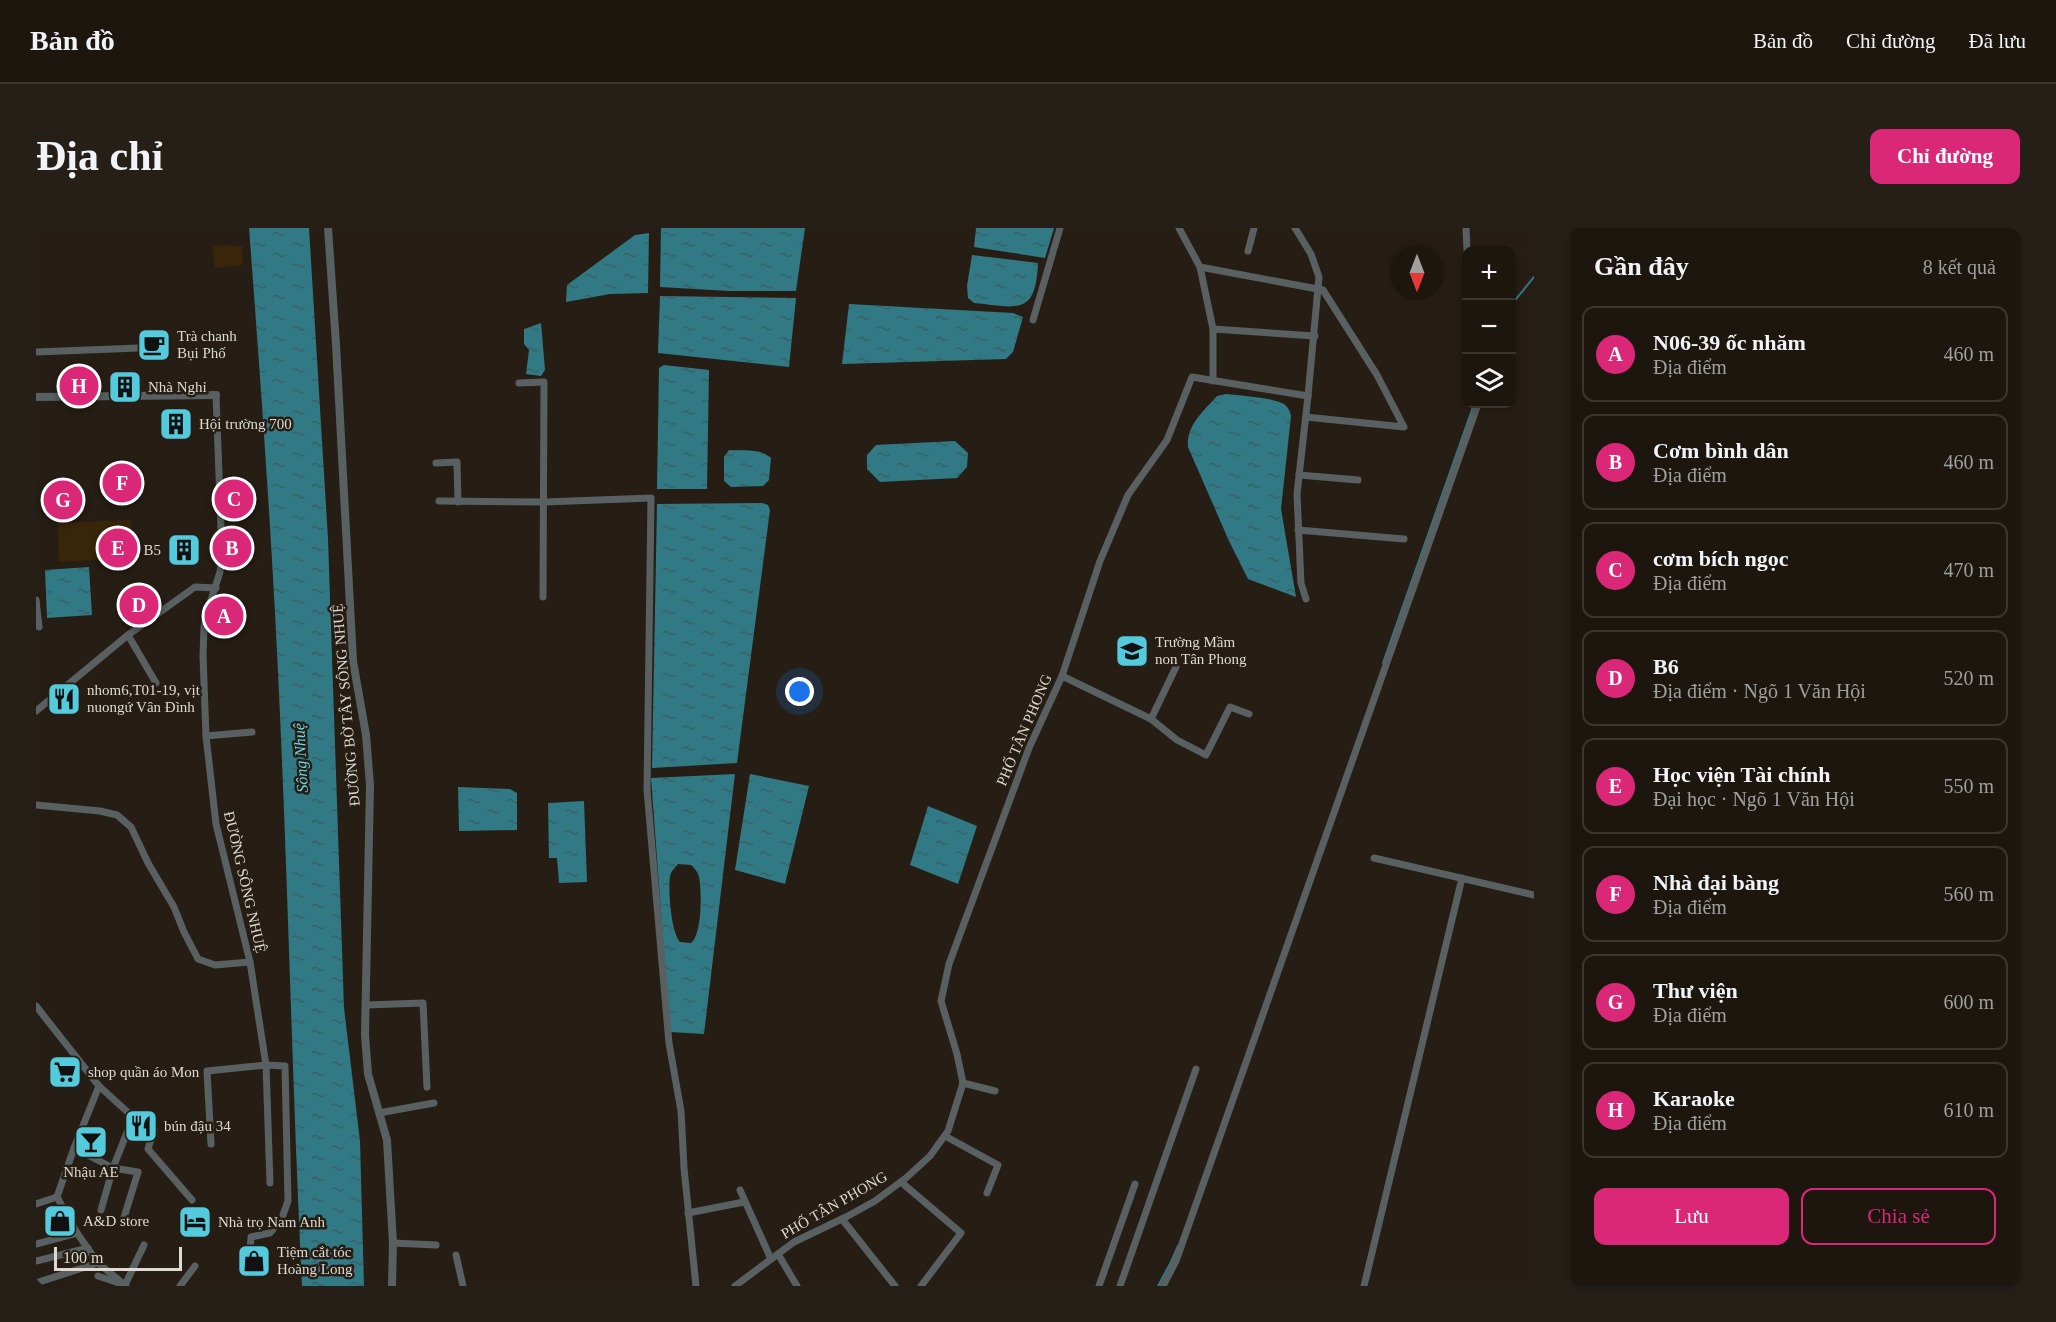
<!DOCTYPE html>
<html lang="vi">
<head>
<meta charset="utf-8">
<style>
	:root { --surface:#1c160f; --page:#251f18; --text:#f1f3f6; --muted:#a09f9e; --line:#3a352f; --accent:#db2777 }
	body { margin:0; font-family:Georgia,serif; background:var(--page); color:var(--text) }
	.controls { position:absolute; right:18px; top:18px; display:grid; overflow:hidden; border-radius:12px; box-shadow:0 3px 9px #0003 }
	.controls button { width:54px; height:54px; display:grid; place-items:center; padding:0; border:0; border-bottom:2px solid var(--line); background:var(--surface); color:var(--text); font:30px sans-serif }
	.compass { position:absolute; left:1354px; top:18px; width:54px; height:54px; border-radius:50%; background:var(--surface); box-shadow:0 3px 9px #0003; rotate:180deg }
	.scale { position:absolute; left:18px; bottom:15px; width:128px; box-sizing:border-box; padding-left:6px; border:3px solid #ded9d2; border-top:0; font-size:16px; line-height:21px; white-space:nowrap; color:#ded9d2; -webkit-text-stroke:4px #261e14; paint-order:stroke }
	.you { position:absolute; left:764px; top:464px; width:21px; height:21px; margin:-15px; border:4px solid #fff; border-radius:50%; background:#1a73e8; box-shadow:0 0 0 9px #1a73e833 }
	.badge { display:grid; place-items:center; width:39px; height:39px; border-radius:50%; background:var(--accent); color:#fff; font-size:20px; font-weight:700 }
	.pin { position:absolute; translate:-50% -50%; border:3px solid #fff; box-shadow:0 2px 6px #0006 }
	.list { margin:0; padding:0; list-style:none }
	h2 { display:flex; justify-content:space-between; align-items:center; height:78px; margin:0; padding:0 24px; font-size:26px }
	h2 small { font-size:20px; font-weight:400; color:var(--muted) }
	.list li { display:grid; grid-template-columns:39px 1fr auto; gap:18px; align-items:center; box-sizing:border-box; height:96px; margin:0 12px 12px; padding:0 12px; border:2px solid var(--line); border-radius:12px }
	.list b { display:block; font-size:22px; white-space:nowrap }
	.list p { margin:0; font-size:20px; white-space:nowrap; color:var(--muted) }
	.list em { font-size:20px; font-style:normal; color:var(--muted) }
	.actions { display:flex; gap:12px; padding:18px 24px }
	.actions a { flex:1; padding:14px 0; border:2px solid var(--accent); border-radius:12px; text-align:center; font-size:21px; color:var(--accent) }
	.actions .main { background:var(--accent); color:#fff }
	.icon { flex:none; width:33px; height:33px; fill:none; stroke:currentColor; stroke-width:2; stroke-linecap:round; stroke-linejoin:round }
	.map { position:relative; flex:none; width:1498px; height:1058px; overflow:hidden; border-radius:12px }
	header { display:flex; align-items:center; gap:36px; box-sizing:border-box; height:84px; padding:0 30px; background:var(--surface); border-bottom:2px solid var(--line) }
	header strong { font-size:28px }
	nav { display:flex; gap:33px; margin-inline-start:auto; font-size:21px }
	.intro { display:flex; align-items:center; justify-content:space-between; box-sizing:border-box; height:144px; padding:0 36px }
	h1 { margin:0; font-size:42px }
	.button { padding:15px 27px; border-radius:12px; background:var(--accent); color:#fff; font-size:21px; font-weight:700 }
	main { display:flex; gap:36px; padding:0 36px }
	aside { flex:1; background:var(--surface); border-radius:12px; box-shadow:0 3px 9px #0003 }
	.map>svg:first-child { display:block }
	.green { fill:#39250a }
	.water { fill:url(#water-ripples); fill-rule:evenodd }
	.lines { fill:none; stroke-linecap:round; stroke-linejoin:round }
	.stream { stroke:#317984; stroke-width:2 }
	.minor { stroke:#596061; stroke-width:7 }
	.tertiary { stroke:#596061; stroke-width:8 }
	.labels { text-anchor:middle; stroke-width:5; stroke-linejoin:round; paint-order:stroke }
	.poi-label { font-size:15px; fill:#ded9d2; stroke:#261e14; text-anchor:start }
	.street-label { font-size:15px; fill:#ded9d2; stroke:#261e14 }
	.water-label { font-size:16px; font-style:italic; fill:#6bd7e9; stroke:#261e14 }
</style>
</head>
<body>
<header>
<strong>Bản đồ</strong>
<nav><a>Bản đồ</a><a>Chỉ đường</a><a>Đã lưu</a></nav>
</header>
<div class="intro"><h1>Địa chỉ</h1><a class="button">Chỉ đường</a></div>
<main>
<div class="map">
<svg width="1498" height="1058" viewBox="0 0 1498 1058">
	<defs>
		<pattern id="water-ripples" width="26" height="14" patternUnits="userSpaceOnUse" patternTransform="scale(1.5)"><rect width="26" height="14" fill="#317984"/><path d="M2 4q2-2 4 0t4 0M15 11q2-2 4 0t4 0" fill="none" stroke="#396065"/></pattern>
	</defs>
	<rect width="100%" height="100%" fill="#261e14"/>
	<g class="green">
		<polygon points="176,17 206,18 207,37 179,40"/>
		<polygon points="95,292 96,325 86,330 23,334 22,295"/>
	</g>
	<g class="water">
		<path d="M213,0H273L292,311L308,780L324,913L328,1058H266C257,875 253,693 245,510C238,340 226,170 213,0Z"/>
		<polygon points="625,0 769,0 760,63 693,63 624,59"/>
		<polygon points="940,0 1018,0 1009,30 938,19"/>
		<polygon points="613,5 612,65 574,66 530,74 531,57 599,7"/>
		<path d="M936,27L1002,35C1000,89 980,79 938,75L932,70L931,58Z"/>
		<polygon points="624,68 760,70 753,139 622,125"/>
		<polygon points="813,76 977,85 987,89 977,124 970,131 806,136"/>
		<polygon points="505,95 509,142 505,148 490,146 493,122 488,116 488,101"/>
		<polygon points="628,137 673,142 671,261 621,261 623,140"/>
		<path d="M1190,166C1205,168 1235,169 1248,176C1252,179 1254,183 1255,188L1245,281L1260,369L1212,351L1193,313L1152,219C1150,197 1168,183 1181,168Z"/>
		<polygon points="919,213 932,225 931,239 921,250 844,254 831,241 831,227 840,217"/>
		<path d="M693,222C708,223 724,220 735,230L733,252L727,258L695,259L688,253V229Z"/>
		<polygon points="726,275 732,277 734,282 701,535 616,540 621,276"/>
		<polygon points="53,339 56,387 11,390 9,342"/>
		<path d="M699,546L668,806L634,804L615,550ZM642,636L655,637C659,641 662,644 663,649C666,663 666,707 655,715L644,714C635,704 632,662 634,648C635,643 639,640 642,636Z"/>
		<polygon points="714,546 773,558 749,656 699,642"/>
		<polygon points="422,559 474,561 481,565 481,602 423,603"/>
		<polygon points="548,573 551,654 523,655 521,630 513,630 512,575"/>
		<polygon points="892,578 941,598 922,656 874,637"/>
	</g>
	<g class="lines">
		<g class="stream">
			<polyline points="1476,76 1498,49"/>
			<polyline points="1347,435 1438,176"/>
			<polyline points="1122,1058 1135,1034 1142,1018"/>
		</g>
		<g class="minor">
			<polyline points="1143,0 1164,39 1177,101 1177,153"/>
			<polyline points="1430,0 1431,22"/>
			<polyline points="1212,23 1218,0"/>
			<polyline points="1164,39 1287,62 1341,147 1368,199 1270,189"/>
			<polyline points="997,92 1024,0"/>
			<polyline points="1177,101 1279,108"/>
			<polyline points="0,124 129,119"/>
			<polyline points="483,155 508,154 507,369"/>
			<polyline points="180,167 186,327 184,344 171,384 168,399 167,428 170,508 180,596 214,734 230,837 234,955"/>
			<polyline points="400,235 421,234 422,274"/>
			<polyline points="1263,247 1322,252"/>
			<polyline points="403,273 509,274 615,270 611,562 633,815 645,883 648,940 660,1058"/>
			<polyline points="1262,302 1368,311"/>
			<polyline points="1270,371 1265,355 1261,266 1272,168"/>
			<polyline points="0,372 3,399"/>
			<polyline points="92,407 120,455"/>
			<polyline points="1026,448 1115,491 1141,512 1170,527 1194,479 1213,486"/>
			<polyline points="0,483 92,407 159,359 180,360"/>
			<polyline points="1115,491 1140,439"/>
			<polyline points="170,508 216,504"/>
			<polyline points="0,577 64,583 81,587 95,599 112,635 138,679 148,704 162,731 179,737 214,734"/>
			<polyline points="1338,630 1498,667"/>
			<polyline points="330,777 387,775 391,859"/>
			<polyline points="0,778 63,858 38,920 21,969 41,1005 62,1035 90,1058"/>
			<polyline points="927,855 959,863"/>
			<polyline points="63,858 97,889 118,901 112,921 156,972"/>
			<polyline points="343,885 398,875"/>
			<polyline points="909,908 962,937 951,965"/>
			<polyline points="175,916 171,843 230,837 249,838 252,973 246,990 234,1005 215,1009 213,1038"/>
			<polyline points="38,920 77,940 102,944 86,996"/>
			<polyline points="865,954 925,1005 885,1058"/>
			<polyline points="704,962 735,1031"/>
			<polyline points="0,976 21,969"/>
			<polyline points="65,982 77,940 97,889"/>
			<polyline points="652,985 708,974"/>
			<polyline points="806,991 859,1058"/>
			<polyline points="357,1015 400,1017"/>
			<polyline points="0,1016 41,1005"/>
			<polyline points="742,1026 761,1058"/>
			<polyline points="420,1027 427,1058"/>
			<polyline points="0,1033 52,1020"/>
			<polyline points="62,1048 89,1057 108,1017"/>
			<polyline points="0,1055 62,1035"/>
			<polyline points="144,1058 159,1038"/>
			<polyline points="699,1058 758,1014 810,989 839,973 870,950 894,928 912,903 927,855 921,826 905,773 913,736 993,520 1026,448 1064,333 1092,267 1131,212 1156,149 1272,168 1283,49 1275,26 1259,0"/>
			<polyline points="1063,1058 1099,956"/>
			<polyline points="1084,1058 1160,841"/>
			<polyline points="1127,1058 1140,1033 1442,176"/>
			<polyline points="1328,1058 1426,650"/>
		</g>
		<g class="tertiary">
			<polyline points="292,0 300,116 317,433 330,507 334,557 329,807 332,846 351,912 357,1015 356,1058"/>
			<polyline points="0,169 180,167"/>
		</g>
	</g>
	<defs>
		<g id="cafe-square" transform="scale(1.725)"><rect x="-9" y="-9" width="18" height="18" rx="4" fill="#54cadd" stroke="#261e14"/><path d="M-5.5-4.5H6V0H3Q3 3.5 0 3.5H-2.5Q-5.5 3.5-5.5 0ZM3-3.2v2h1.7v-2ZM-6 4.5H4V6H-6Z" fill="#111"/></g>
		<g id="building-square" transform="scale(1.725)"><rect x="-9" y="-9" width="18" height="18" rx="4" fill="#54cadd" stroke="#261e14"/><path d="M-4-6H4V6H1V3H-1V6H-4ZM-2.5-4.3h1.7v1.8h-1.7ZM.8-4.3h1.7v1.8H.8ZM-2.5-1h1.7V.8h-1.7ZM.8-1h1.7V.8H.8Z" fill="#111"/></g>
		<g id="school-square" transform="scale(1.725)"><rect x="-9" y="-9" width="18" height="18" rx="4" fill="#54cadd" stroke="#261e14"/><path d="M0-5L7-2L0 1L-7-2ZM-4 1L0 2.5L4 1V4Q0 6-4 4Z" fill="#111"/></g>
		<g id="restaurant-square" transform="scale(1.725)"><rect x="-9" y="-9" width="18" height="18" rx="4" fill="#54cadd" stroke="#261e14"/><path d="M-5-6h1v4h1v-4h1v4h1v-4h1v5L-1.5 .5V6h-2V.5L-5-1ZM5-6V6H3V1.5H1.5Q1.5-4 5-6Z" fill="#111"/></g>
		<g id="supermarket-square" transform="scale(1.725)"><rect x="-9" y="-9" width="18" height="18" rx="4" fill="#54cadd" stroke="#261e14"/><path d="M-6-5.5h2.5l.6 2H6L4.5 2H-2.5L-4.4-4H-6ZM-1.5 3.2a1.3 1.3 0 1 0 .1 0ZM3 3.2a1.3 1.3 0 1 0 .1 0Z" fill="#111"/></g>
		<g id="bar-square" transform="scale(1.725)"><rect x="-9" y="-9" width="18" height="18" rx="4" fill="#54cadd" stroke="#261e14"/><path d="M-6-5H6L.8 .8V4.5H3.5V6h-7V4.5H-.8V.8Z" fill="#111"/></g>
		<g id="shop-square" transform="scale(1.725)"><rect x="-9" y="-9" width="18" height="18" rx="4" fill="#54cadd" stroke="#261e14"/><path d="M-5-2.5h2.3a2.7 3.5 0 0 1 5.4 0H5L5.5 6h-11ZM-1.5-2.5h3a1.5 2.3 0 0 0-3 0Z" fill="#111"/></g>
		<g id="hotel-square" transform="scale(1.725)"><rect x="-9" y="-9" width="18" height="18" rx="4" fill="#54cadd" stroke="#261e14"/><path d="M-6-4.5h1.5V1H6V5H4.5V3h-9V5H-6ZM-4 0a1.8 1.8 0 1 1 3.6 0ZM.5 0V-2.5h3Q6-2.5 6 0Z" fill="#111"/></g>
	</defs>
	<g fill-rule="evenodd">
		<use href="#cafe-square" x="118" y="117"/>
		<use href="#building-square" x="89" y="159"/>
		<use href="#building-square" x="140" y="196"/>
		<use href="#building-square" x="148" y="322"/>
		<use href="#school-square" x="1096" y="423"/>
		<use href="#restaurant-square" x="28" y="471"/>
		<use href="#supermarket-square" x="29" y="844"/>
		<use href="#restaurant-square" x="105" y="898"/>
		<use href="#bar-square" x="55" y="914"/>
		<use href="#shop-square" x="24" y="993"/>
		<use href="#hotel-square" x="159" y="994"/>
		<use href="#shop-square" x="218" y="1033"/>
	</g>
	<g class="labels">
		<g class="poi-label">
			<text x="141" y="113">Trà chanh<tspan x="141" dy="17">Bụi Phố</tspan></text>
			<text x="112" y="164">Nhà Nghỉ</text>
			<text x="163" y="201">Hội trường 700</text>
			<text x="125" y="327" text-anchor="end">B5</text>
			<text x="1119" y="419">Trường Mầm<tspan x="1119" dy="17">non Tân Phong</tspan></text>
			<text x="51" y="467">nhom6,T01-19, vịt<tspan x="51" dy="17">nuongứ Vân Đình</tspan></text>
			<text x="52" y="849">shop quần áo Mon</text>
			<text x="128" y="903">bún đậu 34</text>
			<text x="55" y="949" text-anchor="middle">Nhậu AE</text>
			<text x="47" y="998">A&amp;D store</text>
			<text x="182" y="999">Nhà trọ Nam Anh</text>
			<text x="241" y="1029">Tiệm cắt tóc<tspan x="241" dy="17">Hoàng Long</tspan></text>
		</g>
		<g class="street-label">
			<text transform="translate(310 477) rotate(-95)" y="5">ĐƯỜNG BỜ TÂY SÔNG NHUỆ</text>
			<text transform="translate(988 502) rotate(-67)" y="5">PHỐ TÂN PHONG</text>
			<text transform="translate(209 654) rotate(77)" y="5">ĐƯỜNG SÔNG NHUỆ</text>
			<text transform="translate(798 977) rotate(-30)" y="5">PHỐ TÂN PHONG</text>
		</g>
		<g class="water-label">
			<text transform="translate(264 530) rotate(-93)" y="6">Sông Nhuệ</text>
		</g>
	</g>
</svg>
<div class="controls">
<button>+</button>
<button>−</button>
<button><svg class="icon" aria-label="layers" viewBox="0 0 24 24"><path d="M12 4l9 5-9 5-9-5zM3 14l9 5 9-5"/></svg></button>
</div>
<svg class="compass" viewBox="-18 -18 36 36"><path d="M0-13l5 13h-10z" fill="#e53935"/><path d="M0 13l5-13h-10z" fill="#a09f9e"/></svg>
<div class="scale">100 m</div>
<div class="you"></div>
<div class="pin badge" style="left:188px;top:388px">A</div>
<div class="pin badge" style="left:196px;top:320px">B</div>
<div class="pin badge" style="left:198px;top:271px">C</div>
<div class="pin badge" style="left:103px;top:377px">D</div>
<div class="pin badge" style="left:82px;top:320px">E</div>
<div class="pin badge" style="left:86px;top:255px">F</div>
<div class="pin badge" style="left:27px;top:272px">G</div>
<div class="pin badge" style="left:43px;top:158px">H</div>
</div>
<aside>
<h2>Gần đây<small>8 kết quả</small></h2>
<ul class="list">
<li><span class="badge">A</span><div><b>N06-39 ốc nhăm</b><p>Địa điểm</p></div><em>460 m</em></li>
<li><span class="badge">B</span><div><b>Cơm bình dân</b><p>Địa điểm</p></div><em>460 m</em></li>
<li><span class="badge">C</span><div><b>cơm bích ngọc</b><p>Địa điểm</p></div><em>470 m</em></li>
<li><span class="badge">D</span><div><b>B6</b><p>Địa điểm · Ngõ 1 Văn Hội</p></div><em>520 m</em></li>
<li><span class="badge">E</span><div><b>Học viện Tài chính</b><p>Đại học · Ngõ 1 Văn Hội</p></div><em>550 m</em></li>
<li><span class="badge">F</span><div><b>Nhà đại bàng</b><p>Địa điểm</p></div><em>560 m</em></li>
<li><span class="badge">G</span><div><b>Thư viện</b><p>Địa điểm</p></div><em>600 m</em></li>
<li><span class="badge">H</span><div><b>Karaoke</b><p>Địa điểm</p></div><em>610 m</em></li>
</ul>
<div class="actions"><a class="main">Lưu</a><a>Chia sẻ</a></div>
</aside>
</main>
</body>
</html>
